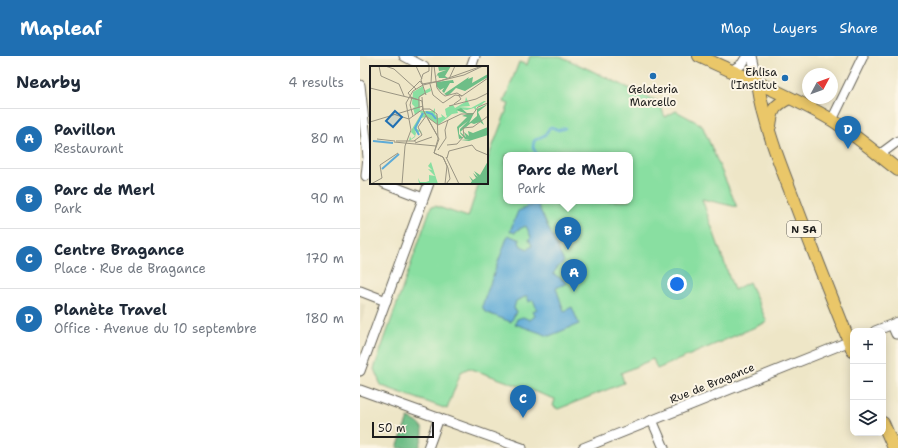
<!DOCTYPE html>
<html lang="en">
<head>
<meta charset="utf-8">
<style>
	:root { --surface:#fff; --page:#f6f6f7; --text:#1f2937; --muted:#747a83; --line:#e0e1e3; --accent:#1f6fb2 }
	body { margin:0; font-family:"Shantell Sans",sans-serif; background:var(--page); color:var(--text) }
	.controls { position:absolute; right:12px; bottom:12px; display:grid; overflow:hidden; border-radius:8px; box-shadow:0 2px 10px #0003 }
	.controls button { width:36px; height:36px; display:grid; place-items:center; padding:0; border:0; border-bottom:1px solid var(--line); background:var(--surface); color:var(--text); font:20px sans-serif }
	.compass { position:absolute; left:442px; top:12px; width:36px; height:36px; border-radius:50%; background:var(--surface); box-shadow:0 2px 10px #0003; rotate:49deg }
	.scale { position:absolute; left:12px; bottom:10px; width:62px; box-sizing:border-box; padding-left:4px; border:2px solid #1c1c1c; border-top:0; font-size:11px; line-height:14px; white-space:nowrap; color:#1c1c1c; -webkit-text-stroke:3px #fcf5e5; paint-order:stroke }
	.you { position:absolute; left:317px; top:228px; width:14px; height:14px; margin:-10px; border:3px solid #fff; border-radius:50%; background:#1a73e8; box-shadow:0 0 0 6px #1a73e833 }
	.badge { display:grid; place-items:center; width:26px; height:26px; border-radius:50%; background:var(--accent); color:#fff; font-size:13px; font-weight:700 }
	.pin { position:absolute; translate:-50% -33px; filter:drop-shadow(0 1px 2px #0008) }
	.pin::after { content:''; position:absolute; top:21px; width:14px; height:12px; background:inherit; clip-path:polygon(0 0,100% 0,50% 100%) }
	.popup { position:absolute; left:143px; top:96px; width:130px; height:52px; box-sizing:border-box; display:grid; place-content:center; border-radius:8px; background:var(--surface); filter:drop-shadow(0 1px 3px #0005); font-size:13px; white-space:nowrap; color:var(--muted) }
	.popup b { font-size:15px; color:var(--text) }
	.popup::after { content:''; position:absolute; left:50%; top:100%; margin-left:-8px; border:8px solid transparent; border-top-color:var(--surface) }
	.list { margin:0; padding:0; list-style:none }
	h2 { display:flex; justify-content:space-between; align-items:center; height:52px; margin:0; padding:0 16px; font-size:17px }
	h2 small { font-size:13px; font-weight:400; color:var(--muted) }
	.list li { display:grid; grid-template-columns:26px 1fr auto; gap:12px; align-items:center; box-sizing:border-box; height:60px; padding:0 16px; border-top:1px solid var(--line) }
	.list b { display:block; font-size:15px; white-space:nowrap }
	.list p { margin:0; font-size:13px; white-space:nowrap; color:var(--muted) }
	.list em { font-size:13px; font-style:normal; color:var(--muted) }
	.icon { flex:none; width:22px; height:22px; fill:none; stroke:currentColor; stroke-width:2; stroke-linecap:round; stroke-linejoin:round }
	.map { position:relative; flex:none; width:538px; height:392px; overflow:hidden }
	header { display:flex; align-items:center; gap:24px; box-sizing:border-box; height:56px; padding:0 20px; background:var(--accent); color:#fff }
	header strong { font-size:19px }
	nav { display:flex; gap:22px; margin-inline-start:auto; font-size:14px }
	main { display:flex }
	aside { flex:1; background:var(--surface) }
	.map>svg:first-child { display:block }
	.built { fill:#dfd7b7 }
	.green { fill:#89dfa1; stroke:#527e5e; fill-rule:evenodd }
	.forest { fill:#6ebe87; stroke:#456d52 }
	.water { fill:#5eabd7; stroke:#3d647a }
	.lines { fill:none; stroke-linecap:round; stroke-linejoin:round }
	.stream { stroke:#5eabd7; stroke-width:2.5 }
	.minor-casing { stroke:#666358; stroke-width:11 }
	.major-casing { stroke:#666358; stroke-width:14 }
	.minor { stroke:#fff; stroke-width:9 }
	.major { stroke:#eac769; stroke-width:12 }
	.poi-dot { fill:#1f6fb2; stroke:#fcf5e5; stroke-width:1.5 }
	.labels { text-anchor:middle; stroke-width:4; stroke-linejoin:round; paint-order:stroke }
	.shield { fill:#fcf5e5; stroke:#5f5d58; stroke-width:1 }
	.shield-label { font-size:10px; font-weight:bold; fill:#1c1c1c }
	.poi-label { font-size:11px; fill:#1c1c1c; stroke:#fcf5e5; text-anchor:end }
	.street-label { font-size:11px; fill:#1c1c1c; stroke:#fcf5e5 }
	.inset-river { fill:none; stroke:#5eabd7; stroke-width:2 }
	.inset-road { fill:none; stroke:#9a9583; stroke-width:1 }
	.view { fill:#1f6fb2; fill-opacity:0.15; stroke:#1f6fb2; stroke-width:2 }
	.inset-edge { fill:none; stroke:#1c1c1c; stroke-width:2 }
</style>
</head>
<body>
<header>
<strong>Mapleaf</strong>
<nav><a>Map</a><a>Layers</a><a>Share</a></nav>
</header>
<main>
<aside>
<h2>Nearby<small>4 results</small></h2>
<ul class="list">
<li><span class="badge">A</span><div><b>Pavillon</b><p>Restaurant</p></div><em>80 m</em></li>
<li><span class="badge">B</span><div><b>Parc de Merl</b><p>Park</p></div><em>90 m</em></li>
<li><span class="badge">C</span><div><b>Centre Bragance</b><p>Place · Rue de Bragance</p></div><em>170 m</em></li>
<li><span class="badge">D</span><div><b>Planète Travel</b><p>Office · Avenue du 10 septembre</p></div><em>180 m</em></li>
</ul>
</aside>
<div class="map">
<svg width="538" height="392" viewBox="0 0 538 392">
	<rect width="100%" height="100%" fill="#fcf5e5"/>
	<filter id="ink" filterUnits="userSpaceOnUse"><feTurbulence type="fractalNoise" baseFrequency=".025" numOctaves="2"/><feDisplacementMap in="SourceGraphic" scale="8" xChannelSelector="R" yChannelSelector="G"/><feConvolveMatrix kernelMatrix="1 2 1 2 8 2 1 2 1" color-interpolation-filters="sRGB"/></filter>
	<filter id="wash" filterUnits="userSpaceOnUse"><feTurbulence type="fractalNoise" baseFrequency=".012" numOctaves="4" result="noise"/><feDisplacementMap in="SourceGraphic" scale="16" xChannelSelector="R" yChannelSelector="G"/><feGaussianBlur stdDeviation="0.9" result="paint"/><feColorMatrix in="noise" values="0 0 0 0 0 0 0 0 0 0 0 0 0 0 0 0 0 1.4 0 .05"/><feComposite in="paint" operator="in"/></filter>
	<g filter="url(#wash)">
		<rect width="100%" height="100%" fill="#eee6c7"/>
		<polygon class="built" points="0,247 7,249 0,269"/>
		<path class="green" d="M170,0H200L299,46L305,61L316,55L342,69L377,151L342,143L374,234L389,226L407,266L297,313L293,303L261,317L264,327L198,353L193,350L195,343L109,312L101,316L87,353L22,330L20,327L14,313L71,151L75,150L108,161L119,127H127V105L149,48L144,46L159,6L167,9ZM146,99H270V145H146Z"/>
		<path class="forest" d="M48,362C66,369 65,375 59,392H37Z"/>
		<polygon class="water" points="177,147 204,206 197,212 193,218 204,224 207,227 196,232 204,255 212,251 219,268 189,280 155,268 157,263 163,261 170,264 175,260 173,255 177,253 173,244 169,246 167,240 156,245 154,252 156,256 151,266 125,256 122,250 148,179 160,184 159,186 161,190 168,193 172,190 169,183 171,181 166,170 157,174 155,177 150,175 158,155"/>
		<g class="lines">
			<g class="stream">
				<path d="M177,99L173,91L174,85C181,79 186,82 189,72L191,71L199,74L205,72"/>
				<polyline points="165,145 168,151"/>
			</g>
		</g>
	</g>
	<g filter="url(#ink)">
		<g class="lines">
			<g class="minor-casing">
				<g id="minor">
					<polyline points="44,0 64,11"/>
					<polyline points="392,0 398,28"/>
					<polyline points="111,11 115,0"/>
					<polyline points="371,15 382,8 387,0"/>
					<polyline points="0,29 8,101 6,120"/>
					<polyline points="472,64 503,0"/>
					<polyline points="519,99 538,85"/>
					<polyline points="24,127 63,142"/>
					<polyline points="0,235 26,245"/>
					<polyline points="532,269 536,278 538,278"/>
					<polyline points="515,275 538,266"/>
					<polyline points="0,315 69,127"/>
					<polyline points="0,334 162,392"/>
					<polyline points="292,364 304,392"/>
					<polyline points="68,392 79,362"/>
					<polyline points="223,392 493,284"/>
				</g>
			</g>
			<g class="major-casing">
				<g id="major">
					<path d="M339,0C383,21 430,39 472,64C495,79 516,97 538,114"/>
					<path d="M398,28C404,68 419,106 434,144C453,195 473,245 493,295"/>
					<path d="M410,70C412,53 414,50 429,42"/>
					<polyline points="523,367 534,392"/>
				</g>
			</g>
			<use href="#minor" class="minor"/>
			<use href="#major" class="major"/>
		</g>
	</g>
	<g class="poi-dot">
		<circle cx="293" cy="20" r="4"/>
		<circle cx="425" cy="22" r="4"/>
	</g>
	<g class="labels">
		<rect class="shield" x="427" y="165" width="34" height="16" rx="3"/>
		<g class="shield-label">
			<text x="444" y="177">N 5A</text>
		</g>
		<g class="poi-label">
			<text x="417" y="20">Ehlisa<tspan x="417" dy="13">l'Institut</tspan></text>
			<text x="293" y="37" text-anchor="middle">Gelateria<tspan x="293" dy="13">Marcello</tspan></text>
		</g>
		<g class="street-label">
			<text transform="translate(352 327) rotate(-22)" y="4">Rue de Bragance</text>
		</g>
	</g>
	<g transform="translate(10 10)">
		<rect width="118" height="118" fill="#eee6c7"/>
		<path d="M53,20L54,25L60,22L61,25L49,31L50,45H63L65,42V49L66,48L68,52L72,51L71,48L76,52L77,50L76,49V48H80H76L75,43L82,39H87H83L85,42L95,36L96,31L100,40L89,41L101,42L114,35H116L111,39L118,37L106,41V45L104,42L97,44L88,43L93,45L87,44L88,47L82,48L68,59L55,49L56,51L51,52L47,61V63L51,65L52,69L50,65L48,67L45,65L46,67L45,71L39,75L40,70L41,73L45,70L41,66L42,63L51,48L50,45L45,49L43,42L45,41L42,38L43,26ZM61,96L68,118H45L49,117L48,112L50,116H56L59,115V109L65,110L58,103L62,104L58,100Z" fill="#89dfa1"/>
		<path d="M68,0H81L75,10L78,12H69L68,9L66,11L68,7L76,4L69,5ZM118,8V11L95,25L86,22L79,29H76L74,28L99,11L98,13L103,11L102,17ZM83,14L84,17H80L74,27L72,25L74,22L70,24L66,20V16ZM118,38L108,46L114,59L110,56L104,58L101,57L90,66L96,71L94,66L99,70L98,65L103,67L118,61V69L99,75L91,74L100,73H95L90,67V63L98,55L89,62V68L93,72L89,73L87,61L97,51L92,50L97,48L86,44L91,42L97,47H104L99,57L107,50V43ZM118,95V118H100L102,115L95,118L102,115L99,110L103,114L106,112L103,107L108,111L104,105L110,109Z" fill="#6ebe87"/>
		<path class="inset-river" d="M56,46L62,48L66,53M49,69L45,62L53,47M3,75L23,77M12,103L29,88"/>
		<path class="inset-road" d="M9,0L11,10L29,18L34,30M15,0L24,3L46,23M46,0L52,13M64,0L67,22L71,27L75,30L87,27L92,30M79,13L85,0M61,17L62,0M60,18L63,29L73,37L85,29L92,30L118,12M53,19L94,9L113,0M0,22L49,34M56,29L51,14L53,8L59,5V0M40,31L52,35L53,44L69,73L64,87L73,91L78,102L80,113L76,118M42,31L40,39L43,50M52,31L53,44L67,69M42,32L38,27L50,15L52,18L70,15L112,0M84,38L91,33L89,30M79,40L106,33L118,27M49,42V31L55,27M23,48L39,53L53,43H60L67,48M67,48L68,73L64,87L73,91L77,100L75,118M0,56L53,40M68,59L91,48H103L108,41L118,37M7,73L25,75M26,75H46M44,75L52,69L48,61L56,50L68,59M24,76L66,80M45,77L62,71M77,79L87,78L94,70L93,62L103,61L118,50M68,84L76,72L75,64L78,54M76,91L89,118M77,92L79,85L102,79L106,84L118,89M12,112L10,99L28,87M1,118L12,112M32,118L35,80L41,64L36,37L43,25L53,19"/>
		<path class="view" d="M25,45L32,51L23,61L16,55Z"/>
		<rect width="118" height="118" class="inset-edge"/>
	</g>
</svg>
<div class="controls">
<button>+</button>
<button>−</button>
<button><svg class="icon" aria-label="layers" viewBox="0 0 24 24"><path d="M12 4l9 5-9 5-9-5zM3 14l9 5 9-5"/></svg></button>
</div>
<svg class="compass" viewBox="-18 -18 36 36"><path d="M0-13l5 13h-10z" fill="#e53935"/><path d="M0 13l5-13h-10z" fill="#747a83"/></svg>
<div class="scale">50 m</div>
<div class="you"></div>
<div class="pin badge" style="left:214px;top:236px">A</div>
<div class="pin badge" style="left:208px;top:194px">B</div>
<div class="popup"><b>Parc de Merl</b>Park</div>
<div class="pin badge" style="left:163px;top:362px">C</div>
<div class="pin badge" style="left:488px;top:93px">D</div>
</div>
</main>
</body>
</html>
